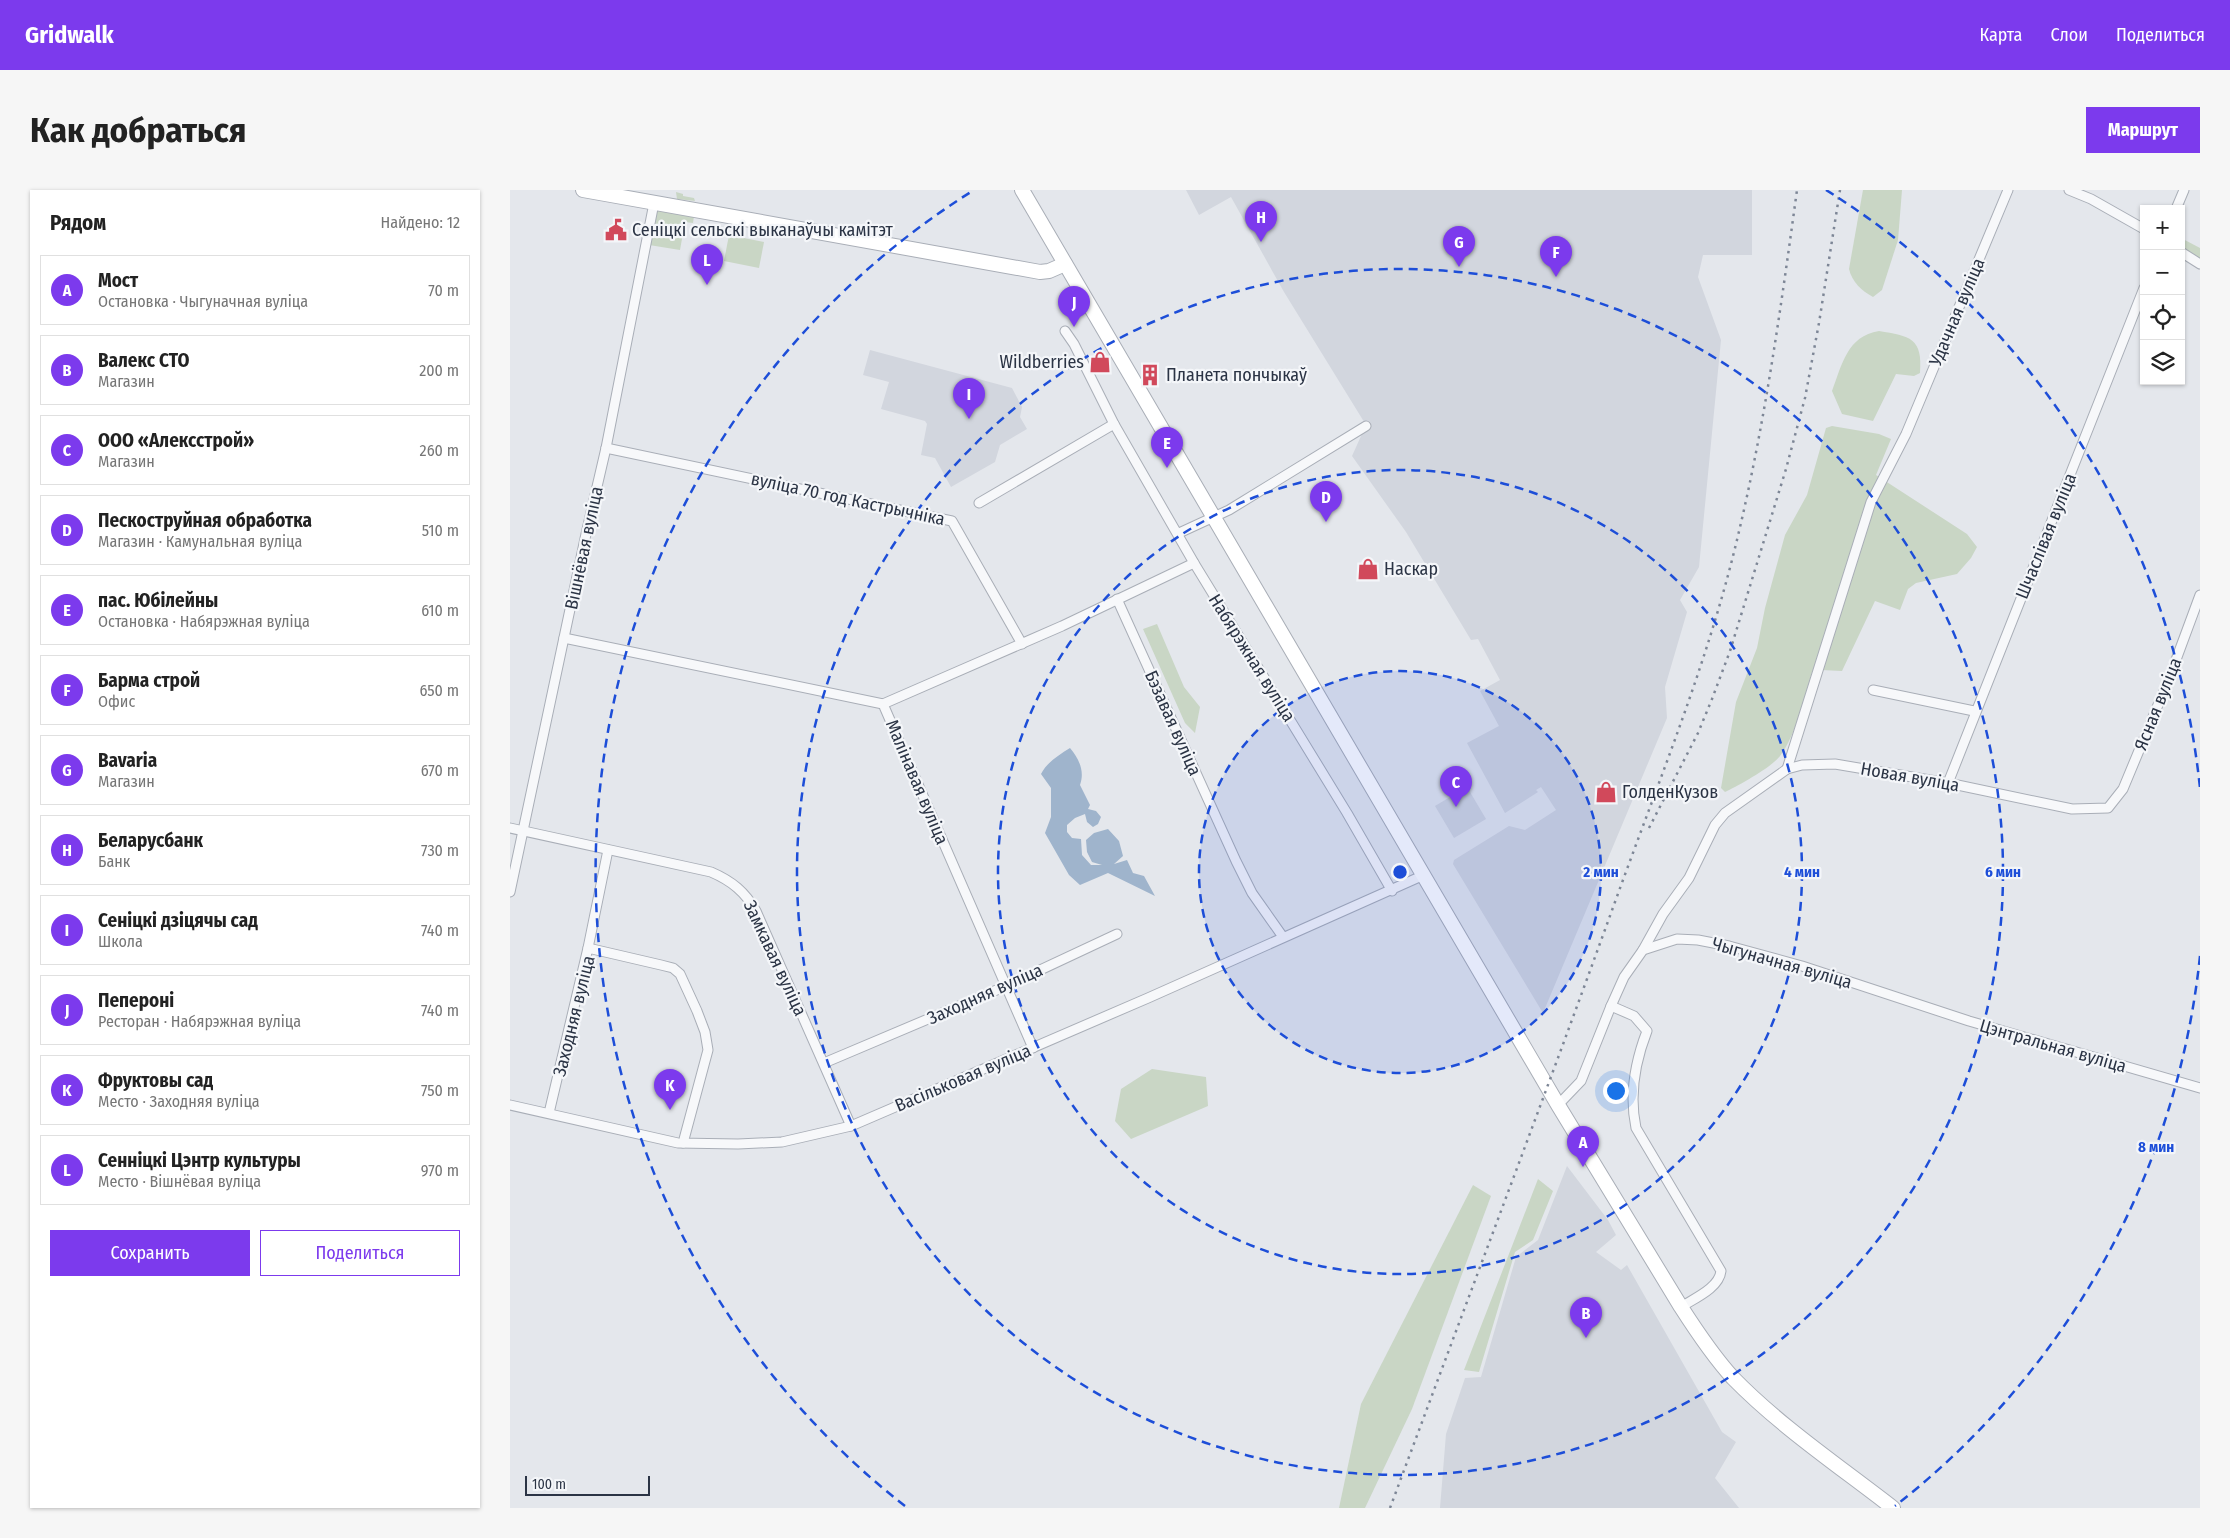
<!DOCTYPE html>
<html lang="ru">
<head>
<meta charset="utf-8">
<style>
	:root { --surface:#fff; --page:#f6f6f6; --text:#222; --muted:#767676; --line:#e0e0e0; --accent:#7c3aed }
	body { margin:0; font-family:"Fira Sans Condensed",sans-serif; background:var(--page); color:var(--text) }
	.controls { position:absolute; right:15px; top:15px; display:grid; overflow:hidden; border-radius:0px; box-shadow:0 1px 4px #0004 }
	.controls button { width:45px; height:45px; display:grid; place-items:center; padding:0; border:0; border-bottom:1px solid var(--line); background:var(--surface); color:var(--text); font:25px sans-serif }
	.scale { position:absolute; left:15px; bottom:12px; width:125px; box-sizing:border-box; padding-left:5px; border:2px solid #2b3445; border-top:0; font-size:14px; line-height:18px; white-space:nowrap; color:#2b3445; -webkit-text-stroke:4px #f4f6f9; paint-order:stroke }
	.you { position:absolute; left:1105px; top:900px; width:18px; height:18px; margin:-12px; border:4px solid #fff; border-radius:50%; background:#1a73e8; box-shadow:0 0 0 8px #1a73e833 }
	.badge { display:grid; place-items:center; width:32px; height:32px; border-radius:50%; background:var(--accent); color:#fff; font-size:16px; font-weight:700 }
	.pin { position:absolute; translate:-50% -41px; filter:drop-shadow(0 1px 2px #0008) }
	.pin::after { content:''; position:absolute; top:26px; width:18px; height:15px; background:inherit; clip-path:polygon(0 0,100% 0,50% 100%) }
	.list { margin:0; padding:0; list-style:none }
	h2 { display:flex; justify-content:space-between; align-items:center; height:65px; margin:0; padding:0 20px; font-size:21px }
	h2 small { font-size:16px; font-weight:400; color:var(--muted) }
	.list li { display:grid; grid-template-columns:32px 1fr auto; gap:15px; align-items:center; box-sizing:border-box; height:70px; margin:0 10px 10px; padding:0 10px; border:1px solid var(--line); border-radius:0px }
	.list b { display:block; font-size:19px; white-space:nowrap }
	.list p { margin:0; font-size:16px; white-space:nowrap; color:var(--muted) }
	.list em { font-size:16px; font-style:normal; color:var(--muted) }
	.actions { display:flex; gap:10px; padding:15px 20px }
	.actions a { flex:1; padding:11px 0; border:1px solid var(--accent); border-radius:0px; text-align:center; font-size:18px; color:var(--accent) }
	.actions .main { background:var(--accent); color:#fff }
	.icon { flex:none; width:28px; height:28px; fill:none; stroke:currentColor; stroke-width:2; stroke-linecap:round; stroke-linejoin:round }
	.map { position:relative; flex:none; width:1690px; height:1318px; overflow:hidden; border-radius:0px }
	header { display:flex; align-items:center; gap:30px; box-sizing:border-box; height:70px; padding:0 25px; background:var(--accent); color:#fff }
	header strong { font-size:24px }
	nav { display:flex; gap:28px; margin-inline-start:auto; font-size:18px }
	.intro { display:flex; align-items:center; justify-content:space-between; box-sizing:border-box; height:120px; padding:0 30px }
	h1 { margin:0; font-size:35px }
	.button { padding:12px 22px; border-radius:0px; background:var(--accent); color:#fff; font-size:18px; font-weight:700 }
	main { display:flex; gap:30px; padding:0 30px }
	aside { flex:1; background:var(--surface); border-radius:0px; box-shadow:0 1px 4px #0004 }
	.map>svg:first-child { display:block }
	.built { fill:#d2d6de }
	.green { fill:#c9d6c5 }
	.water { fill:#9fb4cc }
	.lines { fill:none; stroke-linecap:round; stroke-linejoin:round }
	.street-casing { stroke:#a9aeb7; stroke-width:11 }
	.secondary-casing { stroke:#a9aeb7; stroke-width:16 }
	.street { stroke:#f7f8fa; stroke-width:9 }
	.secondary { stroke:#fff; stroke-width:14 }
	.rail { stroke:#7d8696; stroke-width:2.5; stroke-dasharray:2.5 5; stroke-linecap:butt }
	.ring { fill:none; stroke:#1d4ed8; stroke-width:2.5; stroke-dasharray:9 6 }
	.labels { text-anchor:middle; stroke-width:4.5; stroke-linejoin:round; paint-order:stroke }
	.poi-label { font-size:18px; fill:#2b3445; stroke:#f4f6f9; text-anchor:start }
	.street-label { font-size:18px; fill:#2b3445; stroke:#f4f6f9 }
	.centre { fill:#1d4ed8; stroke:#f4f6f9; stroke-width:2.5 }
	.ring-label { font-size:15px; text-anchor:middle; font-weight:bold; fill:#1d4ed8; stroke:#f4f6f9; stroke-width:4.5; stroke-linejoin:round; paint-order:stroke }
</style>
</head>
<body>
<header>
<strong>Gridwalk</strong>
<nav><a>Карта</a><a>Слои</a><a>Поделиться</a></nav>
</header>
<div class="intro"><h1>Как добраться</h1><a class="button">Маршрут</a></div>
<main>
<aside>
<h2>Рядом<small>Найдено: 12</small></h2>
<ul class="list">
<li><span class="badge">A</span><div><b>Мост</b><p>Остановка · Чыгуначная вуліца</p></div><em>70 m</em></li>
<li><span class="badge">B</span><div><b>Валекс СТО</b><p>Магазин</p></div><em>200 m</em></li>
<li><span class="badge">C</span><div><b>ООО «Алексстрой»</b><p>Магазин</p></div><em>260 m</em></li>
<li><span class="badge">D</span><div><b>Пескоструйная обработка</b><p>Магазин · Камунальная вуліца</p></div><em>510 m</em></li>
<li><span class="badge">E</span><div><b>пас. Юбілейны</b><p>Остановка · Набярэжная вуліца</p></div><em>610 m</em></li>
<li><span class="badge">F</span><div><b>Барма строй</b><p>Офис</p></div><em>650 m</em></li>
<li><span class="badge">G</span><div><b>Bavaria</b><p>Магазин</p></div><em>670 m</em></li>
<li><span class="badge">H</span><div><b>Беларусбанк</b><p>Банк</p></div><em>730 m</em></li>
<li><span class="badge">I</span><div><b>Сеніцкі дзіцячы сад</b><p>Школа</p></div><em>740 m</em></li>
<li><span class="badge">J</span><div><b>Пепероні</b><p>Ресторан · Набярэжная вуліца</p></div><em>740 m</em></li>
<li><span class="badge">K</span><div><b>Фруктовы сад</b><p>Место · Заходняя вуліца</p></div><em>750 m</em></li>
<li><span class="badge">L</span><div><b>Сенніцкі Цэнтр культуры</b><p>Место · Вішнёвая вуліца</p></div><em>970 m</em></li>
</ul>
<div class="actions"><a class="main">Сохранить</a><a>Поделиться</a></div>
</aside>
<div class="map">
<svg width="1690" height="1318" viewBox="0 0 1690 1318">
	<rect width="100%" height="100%" fill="#e4e7ec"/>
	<g class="built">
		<polygon points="676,0 1242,0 1242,65 1193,65 1188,87 1211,150 1189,377 1170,410 1177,422 1155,497 1157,528 1033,823 943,674 944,670 999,636 1015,640 1046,620 1031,597 1026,600 1028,602 995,623 957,553 989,536 970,501 990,490 968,449 961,450 896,342 842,266 856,235 774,102 721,7 689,25"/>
		<polygon points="360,160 502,198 512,217 510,227 517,239 490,255 485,272 441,297 425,268 411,265 417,234 415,231 371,219 379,192 353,185"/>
		<polygon points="957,597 976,629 944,648 925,616"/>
		<polygon points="1057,976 1098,1030 1106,1045 1086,1062 1111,1080 1117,1075 1212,1242 1226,1252 1205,1288 1229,1318 930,1318 936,1244 955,1188 971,1187 1006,1067 1028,1050"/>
	</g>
	<g class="green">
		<path d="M1353,0H1392L1388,50L1372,100L1363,107C1352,101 1342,92 1339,79Z"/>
		<polygon points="166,2 173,4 173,6 184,8 185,11 167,9"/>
		<polygon points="145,19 184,26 183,33 175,32 170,60 139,55"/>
		<polygon points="219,45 254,52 249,78 214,71"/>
		<polygon points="1671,48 1690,58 1690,69 1671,57"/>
		<path d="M1369,141C1400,146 1413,148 1410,183L1404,186L1386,184L1363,231L1332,224L1322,201C1332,175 1337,146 1369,141Z"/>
		<path d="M1322,236L1369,244L1381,249L1366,285L1457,344L1467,357L1461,368L1447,384L1406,393L1398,399L1390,420L1365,411L1332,481L1311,480L1302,482C1294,508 1286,545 1270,566C1262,577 1228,596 1215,602L1211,598L1226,512L1247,458L1255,418L1275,345L1297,305L1316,238Z"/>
		<polygon points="647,434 674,497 690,517 685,543 675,533 633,439"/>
		<polygon points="642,879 696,887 698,916 621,949 605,931 611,899"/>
		<polygon points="1028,989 1043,1001 1023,1050 1005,1062 969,1182 954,1180"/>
		<polygon points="963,995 981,1006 902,1219 855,1318 829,1318 851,1214"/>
	</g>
	<path class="water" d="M560,558C569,569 575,581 570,595L580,615L578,619L586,621L591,627L588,634L583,637L577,632L575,624L565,628L557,635V642L562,648L571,649L572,665L581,675H592L582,672L577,662L576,650L584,643L598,639L609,651L613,666L604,674L617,670L623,683L634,686L645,706L598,683L570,695L559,685L535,643L541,627V598L531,584C537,572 549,565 560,558Z"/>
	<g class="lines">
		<g class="street-casing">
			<g id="street">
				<polyline points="1559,0 1581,9 1634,39"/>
				<polyline points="1666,19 1674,0"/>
				<polyline points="1671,62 1690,74"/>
				<polyline points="555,141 564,154 604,234 684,373 837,623 882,701"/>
				<polyline points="96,258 442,331 512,454"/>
				<polyline points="469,313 604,234"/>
				<polyline points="669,343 719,320 856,236"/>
				<polyline points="607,409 726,671 742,703 773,747"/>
				<polyline points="54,448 373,514 523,858"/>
				<polyline points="1363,500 1464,521"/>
				<polyline points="373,514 552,436 684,373"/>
				<polyline points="1277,579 1361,312 1396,244 1498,0"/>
				<polyline points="1438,593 1634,98"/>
				<path d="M0,638L201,682C222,691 235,702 246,721L341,936"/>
				<polyline points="0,702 76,344 96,258 144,13"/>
				<polyline points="78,758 98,660"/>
				<polyline points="1133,760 1153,724 1179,688 1205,635 1215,623 1277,579 1292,575 1325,574 1438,593 1562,619 1598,618 1613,599 1660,486 1690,405"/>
				<polyline points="314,873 496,796 607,744"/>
				<polyline points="0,915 168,953 228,954 272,952 341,936 638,808 914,685"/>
				<polyline points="1048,915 1071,891 1101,816"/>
				<polyline points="39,923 78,758 151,775 163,778 170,784 187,821 195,842 198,860 173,953"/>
				<path d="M1171,1117C1185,1108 1209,1098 1211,1081L1126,938C1119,905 1125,872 1137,841L1124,826L1101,816L1114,787L1133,760L1167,749L1188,750L1219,756L1292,776L1459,831L1690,898"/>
			</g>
		</g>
		<g class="secondary-casing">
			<g id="secondary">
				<polyline points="73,0 530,82 539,81 555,74"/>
				<path d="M512,0L1048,915L1171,1117C1187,1142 1203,1166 1223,1188C1271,1237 1329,1276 1383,1318"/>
			</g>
		</g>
		<use href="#street" class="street"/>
		<use href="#secondary" class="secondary"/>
		<g class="rail">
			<polyline points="1139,638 1188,543 1202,509 1220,461 1276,279 1295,208 1309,133 1330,0"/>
			<path d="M880,1318C955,1116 1032,914 1105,712C1146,598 1192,487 1222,370C1253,248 1270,124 1287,0"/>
		</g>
	</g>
	<circle cx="890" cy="682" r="201" fill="#1d4ed8" fill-opacity=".12"/>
	<g class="ring">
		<circle cx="890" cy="682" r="201"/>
		<circle cx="890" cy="682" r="402"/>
		<circle cx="890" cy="682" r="603"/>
		<path d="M1690 766A804 804 0 0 1 1385 1316M395 1316A804 804 0 0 1 464 0M1316 0A804 804 0 0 1 1690 598"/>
	</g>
	<defs>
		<g id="civic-bare" transform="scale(1.725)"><path d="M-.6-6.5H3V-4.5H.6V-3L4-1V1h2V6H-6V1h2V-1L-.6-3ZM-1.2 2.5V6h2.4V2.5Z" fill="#d1495b" stroke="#f4f6f9" stroke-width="2.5" paint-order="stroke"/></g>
		<g id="shop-bare" transform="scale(1.725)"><path d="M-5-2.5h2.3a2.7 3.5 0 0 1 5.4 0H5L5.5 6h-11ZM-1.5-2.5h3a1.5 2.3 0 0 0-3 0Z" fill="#d1495b" stroke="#f4f6f9" stroke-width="2.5" paint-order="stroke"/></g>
		<g id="building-bare" transform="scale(1.725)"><path d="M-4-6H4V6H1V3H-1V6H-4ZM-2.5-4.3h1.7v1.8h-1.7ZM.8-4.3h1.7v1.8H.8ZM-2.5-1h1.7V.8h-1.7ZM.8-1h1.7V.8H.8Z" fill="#d1495b" stroke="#f4f6f9" stroke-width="2.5" paint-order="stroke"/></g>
	</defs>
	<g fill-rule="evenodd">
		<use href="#civic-bare" x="106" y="40"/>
		<use href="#shop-bare" x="590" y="172"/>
		<use href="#building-bare" x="640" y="185"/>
		<use href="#shop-bare" x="858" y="379"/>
		<use href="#shop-bare" x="1096" y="602"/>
	</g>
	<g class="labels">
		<g class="poi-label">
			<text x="122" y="46">Сеніцкі сельскі выканаўчы камітэт</text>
			<text x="574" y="178" text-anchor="end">Wildberries</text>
			<text x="656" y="191">Планета пончыкаў</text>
			<text x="874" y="385">Наскар</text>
			<text x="1112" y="608">ГолденКузов</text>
		</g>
		<g class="street-label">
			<text transform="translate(1447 122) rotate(-67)" y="6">Удачная вуліца</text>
			<text transform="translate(338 309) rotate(12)" y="6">вуліца 70 год Кастрычніка</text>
			<text transform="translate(1536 346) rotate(-68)" y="6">Шчаслівая вуліца</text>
			<text transform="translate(74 358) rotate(-78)" y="6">Вішнёвая вуліца</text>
			<text transform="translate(742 468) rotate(58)" y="6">Набярэжная вуліца</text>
			<text transform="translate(1648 514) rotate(-68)" y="6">Ясная вуліца</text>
			<text transform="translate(663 533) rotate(66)" y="6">Бэзавая вуліца</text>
			<text transform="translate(1400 587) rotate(10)" y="6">Новая вуліца</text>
			<text transform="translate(407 592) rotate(67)" y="6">Малінавая вуліца</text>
			<text transform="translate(265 768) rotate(65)" y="6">Замкавая вуліца</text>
			<text transform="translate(1272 773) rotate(16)" y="6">Чыгуначная вуліца</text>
			<text transform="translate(475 804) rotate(-24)" y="6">Заходняя вуліца</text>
			<text transform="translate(64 826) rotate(-76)" y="6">Заходняя вуліца</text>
			<text transform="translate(1543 856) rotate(16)" y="6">Цэнтральная вуліца</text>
			<text transform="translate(453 888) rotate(-23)" y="6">Васільковая вуліца</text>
		</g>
	</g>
	<circle cx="890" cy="682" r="8" class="centre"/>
	<g class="ring-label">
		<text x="1091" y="687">2 мин</text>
		<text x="1292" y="687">4 мин</text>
		<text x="1493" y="687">6 мин</text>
		<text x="1646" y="962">8 мин</text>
	</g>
</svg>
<div class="controls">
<button>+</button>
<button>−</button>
<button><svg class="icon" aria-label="locate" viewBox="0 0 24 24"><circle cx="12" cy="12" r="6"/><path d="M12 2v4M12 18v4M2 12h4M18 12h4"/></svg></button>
<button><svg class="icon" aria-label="layers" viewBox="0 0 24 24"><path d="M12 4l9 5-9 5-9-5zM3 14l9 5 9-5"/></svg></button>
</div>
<div class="scale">100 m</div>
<div class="you"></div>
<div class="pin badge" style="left:1073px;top:977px">A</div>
<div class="pin badge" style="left:1076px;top:1148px">B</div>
<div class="pin badge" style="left:946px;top:617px">C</div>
<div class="pin badge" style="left:816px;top:332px">D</div>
<div class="pin badge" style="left:657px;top:278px">E</div>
<div class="pin badge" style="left:1046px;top:87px">F</div>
<div class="pin badge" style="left:949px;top:77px">G</div>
<div class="pin badge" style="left:751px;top:52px">H</div>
<div class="pin badge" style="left:459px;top:229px">I</div>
<div class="pin badge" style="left:564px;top:137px">J</div>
<div class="pin badge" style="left:160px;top:920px">K</div>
<div class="pin badge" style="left:197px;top:95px">L</div>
</div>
</main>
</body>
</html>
